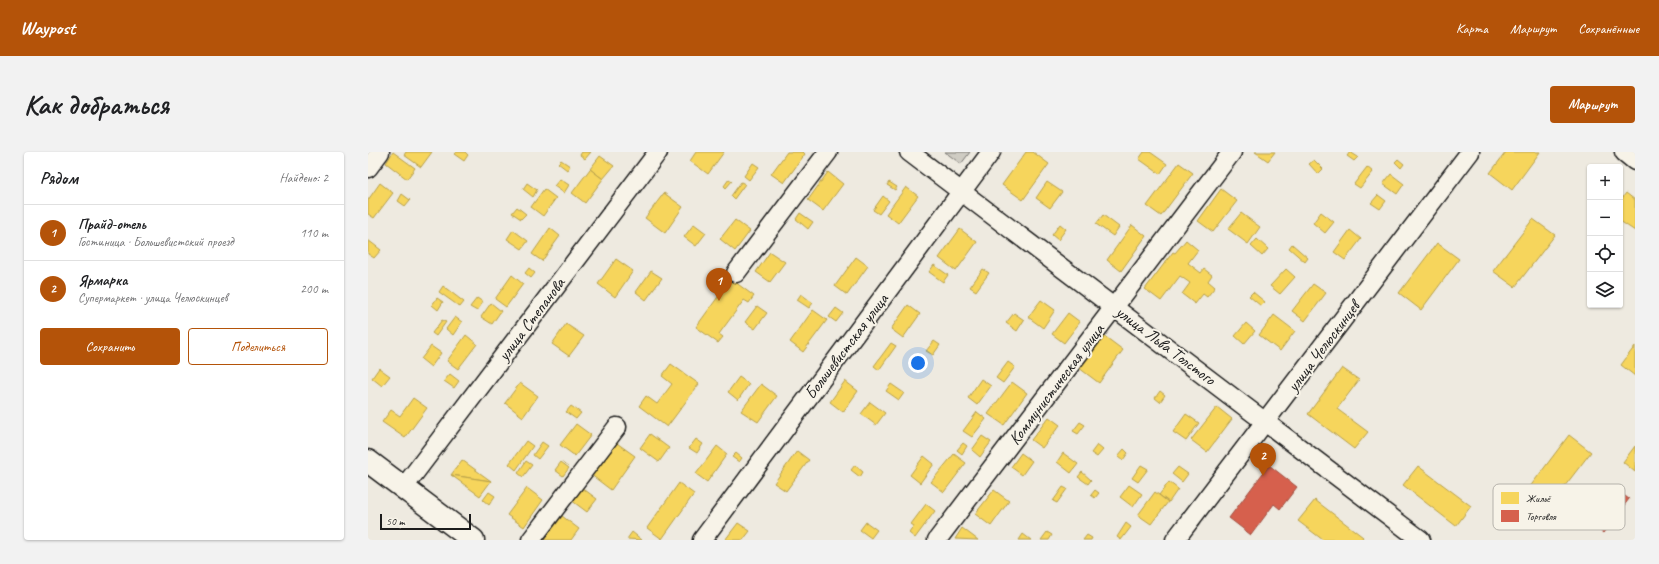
<!DOCTYPE html>
<html lang="ru">
<head>
<meta charset="utf-8">
<style>
	:root { --surface:#fff; --page:#f2f2f2; --text:#202124; --muted:#757577; --line:#e0e0e0; --accent:#b45309 }
	body { margin:0; font-family:Caveat,sans-serif; background:var(--page); color:var(--text) }
	.controls { position:absolute; right:12px; top:12px; display:grid; overflow:hidden; border-radius:4px; box-shadow:0 1px 3px #0004 }
	.controls button { width:36px; height:36px; display:grid; place-items:center; padding:0; border:0; border-bottom:1px solid var(--line); background:var(--surface); color:var(--text); font:20px sans-serif }
	.scale { position:absolute; left:12px; bottom:10px; width:91px; box-sizing:border-box; padding-left:4px; border:2px solid #1c1c1c; border-top:0; font-size:11px; line-height:14px; white-space:nowrap; color:#1c1c1c; -webkit-text-stroke:3px #f7f3e8; paint-order:stroke }
	.you { position:absolute; left:550px; top:211px; width:14px; height:14px; margin:-10px; border:3px solid #fff; border-radius:50%; background:#1a73e8; box-shadow:0 0 0 6px #1a73e833 }
	.badge { display:grid; place-items:center; width:26px; height:26px; border-radius:50%; background:var(--accent); color:#fff; font-size:13px; font-weight:700 }
	.pin { position:absolute; translate:-50% -33px; filter:drop-shadow(0 1px 2px #0008) }
	.pin::after { content:''; position:absolute; top:21px; width:14px; height:12px; background:inherit; clip-path:polygon(0 0,100% 0,50% 100%) }
	.list { margin:0; padding:0; list-style:none }
	h2 { display:flex; justify-content:space-between; align-items:center; height:52px; margin:0; padding:0 16px; font-size:17px }
	h2 small { font-size:13px; font-weight:400; color:var(--muted) }
	.list li { display:grid; grid-template-columns:26px 1fr auto; gap:12px; align-items:center; box-sizing:border-box; height:56px; padding:0 16px; border-top:1px solid var(--line) }
	.list b { display:block; font-size:15px; white-space:nowrap }
	.list p { margin:0; font-size:13px; white-space:nowrap; color:var(--muted) }
	.list em { font-size:13px; font-style:normal; color:var(--muted) }
	.actions { display:flex; gap:8px; padding:12px 16px }
	.actions a { flex:1; padding:9px 0; border:1px solid var(--accent); border-radius:4px; text-align:center; font-size:14px; color:var(--accent) }
	.actions .main { background:var(--accent); color:#fff }
	.icon { flex:none; width:22px; height:22px; fill:none; stroke:currentColor; stroke-width:2; stroke-linecap:round; stroke-linejoin:round }
	.map { position:relative; flex:none; width:1267px; height:388px; overflow:hidden; border-radius:4px }
	header { display:flex; align-items:center; gap:24px; box-sizing:border-box; height:56px; padding:0 20px; background:var(--accent); color:#fff }
	header strong { font-size:19px }
	nav { display:flex; gap:22px; margin-inline-start:auto; font-size:14px }
	.intro { display:flex; align-items:center; justify-content:space-between; box-sizing:border-box; height:96px; padding:0 24px }
	h1 { margin:0; font-size:28px }
	.button { padding:10px 18px; border-radius:4px; background:var(--accent); color:#fff; font-size:14px; font-weight:700 }
	main { display:flex; gap:24px; padding:0 24px }
	aside { flex:1; background:var(--surface); border-radius:4px; box-shadow:0 1px 3px #0004 }
	.map>svg:first-child { display:block }
	.green { fill:#cfccc3; stroke:#767470 }
	.homes { fill:#f6d55c; stroke:#b59e49 }
	.shops { fill:#d6604d; stroke:#9e4c3e }
	.lines { fill:none; stroke-linecap:round; stroke-linejoin:round }
	.minor-casing { stroke:#1c1c1c; stroke-width:21 }
	.major-casing { stroke:#1c1c1c; stroke-width:25 }
	.minor { stroke:#f7f3e8; stroke-width:18 }
	.major { stroke:#f7f3e8; stroke-width:22 }
	.labels { text-anchor:middle; stroke-width:4; stroke-linejoin:round; paint-order:stroke }
	.street-label { font-size:17px; fill:#1c1c1c; stroke:#f7f3e8 }
	.key { fill:#f7f3e8; stroke:#b5b2ab; stroke-width:1 }
	.key-label { font-size:11px; fill:#1c1c1c }
</style>
</head>
<body>
<header>
<strong>Waypost</strong>
<nav><a>Карта</a><a>Маршрут</a><a>Сохранённые</a></nav>
</header>
<div class="intro"><h1>Как добраться</h1><a class="button">Маршрут</a></div>
<main>
<aside>
<h2>Рядом<small>Найдено: 2</small></h2>
<ul class="list">
<li><span class="badge">1</span><div><b>Прайд-отель</b><p>Гостиница · Большевистский проезд</p></div><em>110 m</em></li>
<li><span class="badge">2</span><div><b>Ярмарка</b><p>Супермаркет · улица Челюскинцев</p></div><em>200 m</em></li>
</ul>
<div class="actions"><a class="main">Сохранить</a><a>Поделиться</a></div>
</aside>
<div class="map">
<svg width="1267" height="388" viewBox="0 0 1267 388">
	<rect width="100%" height="100%" fill="#eeeae0"/>
	<filter id="ink" filterUnits="userSpaceOnUse"><feTurbulence type="fractalNoise" baseFrequency=".025" numOctaves="2"/><feDisplacementMap in="SourceGraphic" scale="8" xChannelSelector="R" yChannelSelector="G"/><feConvolveMatrix kernelMatrix="1 2 1 2 8 2 1 2 1" color-interpolation-filters="sRGB"/></filter>
	<g filter="url(#ink)">
		<polygon class="green" points="577,0 602,0 593,12"/>
		<g class="homes">
			<polygon points="25,0 47,16 39,27 18,11"/>
			<polygon points="38,0 64,0 53,15 36,3"/>
			<polygon points="88,0 97,0 100,3 96,9 86,2"/>
			<polygon points="214,0 223,0 217,7 212,3"/>
			<polygon points="328,0 356,0 340,22 322,9"/>
			<polygon points="419,0 435,0 437,2 416,31 403,22"/>
			<polygon points="658,0 665,0 681,12 655,48 634,33"/>
			<polygon points="776,0 782,0 799,12 792,22 771,7"/>
			<polygon points="887,0 907,0 900,9"/>
			<polygon points="982,0 990,5 986,9 979,4"/>
			<polygon points="1138,0 1172,0 1144,38 1122,21"/>
			<polygon points="232,4 246,14 235,27 222,17"/>
			<polygon points="1030,7 1036,12 1033,16 1027,10"/>
			<polygon points="193,8 202,14 199,18 190,11"/>
			<polygon points="946,8 955,17 950,22 941,12"/>
			<polygon points="385,11 391,15 381,28 376,24"/>
			<polygon points="811,11 825,21 793,64 779,54"/>
			<polygon points="999,15 1005,20 992,36 986,32"/>
			<polygon points="222,17 235,27 217,51 204,41"/>
			<polygon points="460,20 475,32 455,59 440,48"/>
			<polygon points="1023,22 1036,32 1029,42 1015,32"/>
			<polygon points="192,27 201,33 196,41 186,34"/>
			<polygon points="361,27 364,29 358,36 356,34"/>
			<polygon points="373,30 377,32 366,47 363,44"/>
			<polygon points="521,30 529,35 527,38 519,33"/>
			<polygon points="679,30 694,40 682,56 668,46"/>
			<polygon points="12,31 25,41 6,66 0,62 0,48"/>
			<polygon points="159,31 169,38 165,45 155,37"/>
			<polygon points="538,35 550,44 530,71 518,62"/>
			<polygon points="176,37 188,46 175,64 163,55"/>
			<polygon points="853,37 869,49 845,80 830,69"/>
			<polygon points="296,41 315,55 297,81 277,66"/>
			<polygon points="1258,41 1267,48 1267,79 1252,69 1252,49"/>
			<polygon points="34,42 42,48 37,54 30,49"/>
			<polygon points="1010,43 1018,49 1012,57 1003,51"/>
			<polygon points="515,44 521,49 511,62 505,58"/>
			<polygon points="149,55 158,62 153,67 144,61"/>
			<polygon points="953,60 966,70 957,81 945,71"/>
			<polygon points="432,61 445,70 440,77 428,67"/>
			<polygon points="873,61 892,75 880,92 860,77"/>
			<polygon points="735,63 751,75 745,84 728,72"/>
			<polygon points="1165,67 1187,83 1147,135 1125,119"/>
			<polygon points="367,68 382,79 367,99 352,87"/>
			<polygon points="326,72 338,81 328,94 316,85"/>
			<polygon points="692,72 698,77 690,88 684,83"/>
			<polygon points="764,73 778,84 753,119 739,108"/>
			<polygon points="182,76 192,84 174,109 164,102"/>
			<polygon points="592,77 609,90 588,119 571,106"/>
			<polygon points="145,78 160,89 154,97 139,87"/>
			<polygon points="982,78 993,87 977,108 966,100"/>
			<polygon points="889,87 900,97 894,104 883,94"/>
			<polygon points="0,88 13,98 6,106 0,102"/>
			<polygon points="818,88 830,98 820,111 833,121 836,117 844,123 840,129 847,135 839,145 835,142 827,152 814,142 822,131 812,124 793,149 777,137 805,100 807,101"/>
			<polygon points="1069,91 1091,107 1053,158 1031,141"/>
			<polygon points="924,92 940,106 937,110 921,96"/>
			<polygon points="402,100 417,110 402,130 388,120"/>
			<polygon points="488,105 500,114 479,143 467,134"/>
			<polygon points="248,107 265,119 247,145 230,132"/>
			<polygon points="566,113 580,123 575,130 561,120"/>
			<polygon points="161,116 167,121 163,126 157,121"/>
			<polygon points="615,117 621,121 608,139 602,135"/>
			<polygon points="918,117 927,125 912,142 902,134"/>
			<polygon points="283,119 294,126 278,148 268,140"/>
			<polygon points="144,123 155,132 138,155 127,147"/>
			<polygon points="363,127 386,144 381,151 376,148 351,182 355,185 350,191 328,175"/>
			<polygon points="945,132 958,141 937,169 924,159"/>
			<polygon points="75,134 96,150 92,155 71,140"/>
			<polygon points="885,140 897,150 893,154 881,144"/>
			<polygon points="433,142 445,151 441,156 429,148"/>
			<polygon points="69,146 75,150 70,158 64,153"/>
			<polygon points="109,146 115,150 109,159 102,155"/>
			<polygon points="673,148 687,158 675,176 660,165"/>
			<polygon points="123,151 133,159 124,172 113,165"/>
			<polygon points="540,153 552,162 535,186 523,177"/>
			<polygon points="389,154 399,161 387,177 377,170"/>
			<polygon points="468,156 475,161 468,170 461,165"/>
			<polygon points="445,158 459,168 435,200 422,190"/>
			<polygon points="646,161 656,168 649,179 638,171"/>
			<polygon points="700,161 712,170 696,191 684,182"/>
			<polygon points="906,163 927,179 912,199 891,183"/>
			<polygon points="87,165 94,170 85,183 78,177"/>
			<polygon points="74,168 78,170 68,184 64,181"/>
			<polygon points="878,171 887,179 876,192 867,184"/>
			<polygon points="198,172 216,184 201,204 184,192"/>
			<polygon points="98,183 109,192 90,217 79,209"/>
			<polygon points="735,183 755,198 731,231 711,216"/>
			<polygon points="566,189 572,193 565,203 558,199"/>
			<polygon points="523,191 528,194 511,218 506,214"/>
			<polygon points="63,194 73,201 63,215 53,207"/>
			<polygon points="1267,194 1267,224 1253,213"/>
			<polygon points="640,210 647,215 635,231 628,226"/>
			<polygon points="303,212 331,232 299,275 271,254 278,244 289,252 304,232 294,224"/>
			<polygon points="11,216 22,224 14,234 4,226"/>
			<polygon points="974,216 991,228 969,257 1000,280 986,297 940,262"/>
			<polygon points="82,222 91,229 86,236 76,229"/>
			<polygon points="371,225 381,232 370,248 360,240"/>
			<polygon points="613,227 623,234 609,253 600,246"/>
			<polygon points="477,229 490,239 475,260 462,250"/>
			<polygon points="644,230 659,241 636,273 620,262"/>
			<polygon points="152,231 170,244 155,265 137,251"/>
			<polygon points="393,232 409,244 390,270 373,259"/>
			<polygon points="523,232 536,241 531,248 518,239"/>
			<polygon points="792,239 797,243 792,250 787,246"/>
			<polygon points="45,246 59,256 37,286 14,270 23,258 32,264"/>
			<polygon points="502,250 517,261 508,273 493,262"/>
			<polygon points="203,254 213,261 208,267 198,260"/>
			<polygon points="849,255 864,267 839,300 823,288"/>
			<polygon points="609,260 618,267 604,285 595,279"/>
			<polygon points="818,262 831,271 818,289 805,280"/>
			<polygon points="681,265 692,273 674,296 663,288"/>
			<polygon points="712,270 717,273 710,282 705,279"/>
			<polygon points="208,272 223,283 207,304 192,293"/>
			<polygon points="282,282 301,296 291,310 272,296"/>
			<polygon points="1201,283 1223,300 1183,352 1161,336"/>
			<polygon points="614,284 623,290 612,305 604,298"/>
			<polygon points="328,287 335,292 329,301 321,296"/>
			<polygon points="158,289 165,294 148,318 141,312"/>
			<polygon points="246,289 267,304 243,338 222,322"/>
			<polygon points="174,290 180,294 170,307 165,303"/>
			<polygon points="595,291 599,294 594,302 589,298"/>
			<polygon points="729,293 735,298 729,305 723,301"/>
			<polygon points="349,294 359,302 339,330 328,322"/>
			<polygon points="1267,294 1267,320 1255,310"/>
			<polygon points="756,297 760,301 755,308 750,304"/>
			<polygon points="429,299 441,308 418,339 406,331"/>
			<polygon points="368,301 374,306 371,310 364,305"/>
			<polygon points="653,301 664,309 654,323 643,315"/>
			<polygon points="695,301 710,312 703,321 689,310"/>
			<polygon points="586,302 598,311 576,340 563,330"/>
			<polygon points="556,304 566,312 552,331 542,323"/>
			<polygon points="94,308 123,329 83,323"/>
			<polygon points="158,309 164,313 155,325 150,321"/>
			<polygon points="193,310 201,316 195,324 187,318"/>
			<polygon points="487,313 495,320 492,325 483,318"/>
			<polygon points="773,313 780,317 770,330 764,326"/>
			<polygon points="1050,314 1103,354 1088,374 1035,333"/>
			<polygon points="810,315 820,322 814,330 804,322"/>
			<polygon points="714,320 723,328 720,332 710,325"/>
			<polygon points="83,323 123,329 112,344"/>
			<polygon points="801,330 810,337 801,350 791,343"/>
			<polygon points="311,331 326,342 294,387 279,376"/>
			<polygon points="761,333 774,342 765,355 752,345"/>
			<polygon points="213,335 229,347 219,360 203,348"/>
			<polygon points="695,335 699,337 689,351 685,349"/>
			<polygon points="159,336 175,348 156,375 139,363"/>
			<polygon points="626,338 641,349 623,374 607,362"/>
			<polygon points="727,338 731,341 727,346 723,343"/>
			<polygon points="121,340 127,344 121,353 115,348"/>
			<polygon points="787,340 800,350 783,372 770,363"/>
			<polygon points="947,348 995,385 993,388 955,388 930,369"/>
			<polygon points="558,352 567,359 547,386 541,381 546,374 543,372"/>
			<polygon points="194,364 211,377 203,388 176,388"/>
			<polygon points="498,370 509,378 503,386 492,378"/>
			<polygon points="370,371 382,379 375,388 357,388"/>
			<polygon points="758,371 763,375 753,388 749,385"/>
			<polygon points="594,376 610,388 587,387"/>
			<polygon points="264,380 274,388 259,387"/>
			<polygon points="679,380 684,383 681,388 673,388"/>
			<polygon points="655,382 663,388 651,388"/>
			<polygon points="719,383 724,386 723,388 715,388"/>
		</g>
		<g class="shops">
			<polygon points="901,313 929,335 912,357 906,352 883,383 861,366"/>
			<polygon points="1243,334 1261,347 1235,381 1218,367"/>
		</g>
		<g class="lines">
			<g class="minor-casing">
				<g id="minor">
					<polyline points="541,0 1053,388"/>
					<polyline points="1256,0 1267,9"/>
					<polyline points="0,16 12,0"/>
					<polyline points="368,121 460,0"/>
					<polyline points="36,335 290,0"/>
					<polyline points="163,388 249,275"/>
					<polyline points="334,388 623,0"/>
					<polyline points="569,388 864,0"/>
					<polyline points="807,388 1102,0"/>
				</g>
			</g>
			<g class="major-casing">
				<polyline id="major" points="0,309 105,388"/>
			</g>
			<use href="#minor" class="minor"/>
			<use href="#major" class="major"/>
		</g>
	</g>
	<g class="labels">
		<g class="street-label">
			<text transform="translate(163 167) rotate(-53)" y="6">улица Степанова</text>
			<text transform="translate(798 193) rotate(37)" y="6">улица Льва Толстого</text>
			<text transform="translate(478 194) rotate(-53)" y="6">Большевистская улица</text>
			<text transform="translate(955 194) rotate(-53)" y="6">улица Челюскинцев</text>
			<text transform="translate(688 232) rotate(-53)" y="6">Коммунистическая улица</text>
		</g>
	</g>
	<rect x="1125" y="332" width="132" height="46" rx="6" class="key"/>
	<rect x="1133" y="340" width="18" height="12" fill="#f6d55c"/>
	<rect x="1133" y="358" width="18" height="12" fill="#d6604d"/>
	<g class="key-label">
		<text x="1158" y="350">Жильё</text>
		<text x="1158" y="368">Торговля</text>
	</g>
</svg>
<div class="controls">
<button>+</button>
<button>−</button>
<button><svg class="icon" aria-label="locate" viewBox="0 0 24 24"><circle cx="12" cy="12" r="6"/><path d="M12 2v4M12 18v4M2 12h4M18 12h4"/></svg></button>
<button><svg class="icon" aria-label="layers" viewBox="0 0 24 24"><path d="M12 4l9 5-9 5-9-5zM3 14l9 5 9-5"/></svg></button>
</div>
<div class="scale">50 m</div>
<div class="you"></div>
<div class="pin badge" style="left:351px;top:149px">1</div>
<div class="pin badge" style="left:895px;top:324px">2</div>
</div>
</main>
</body>
</html>
